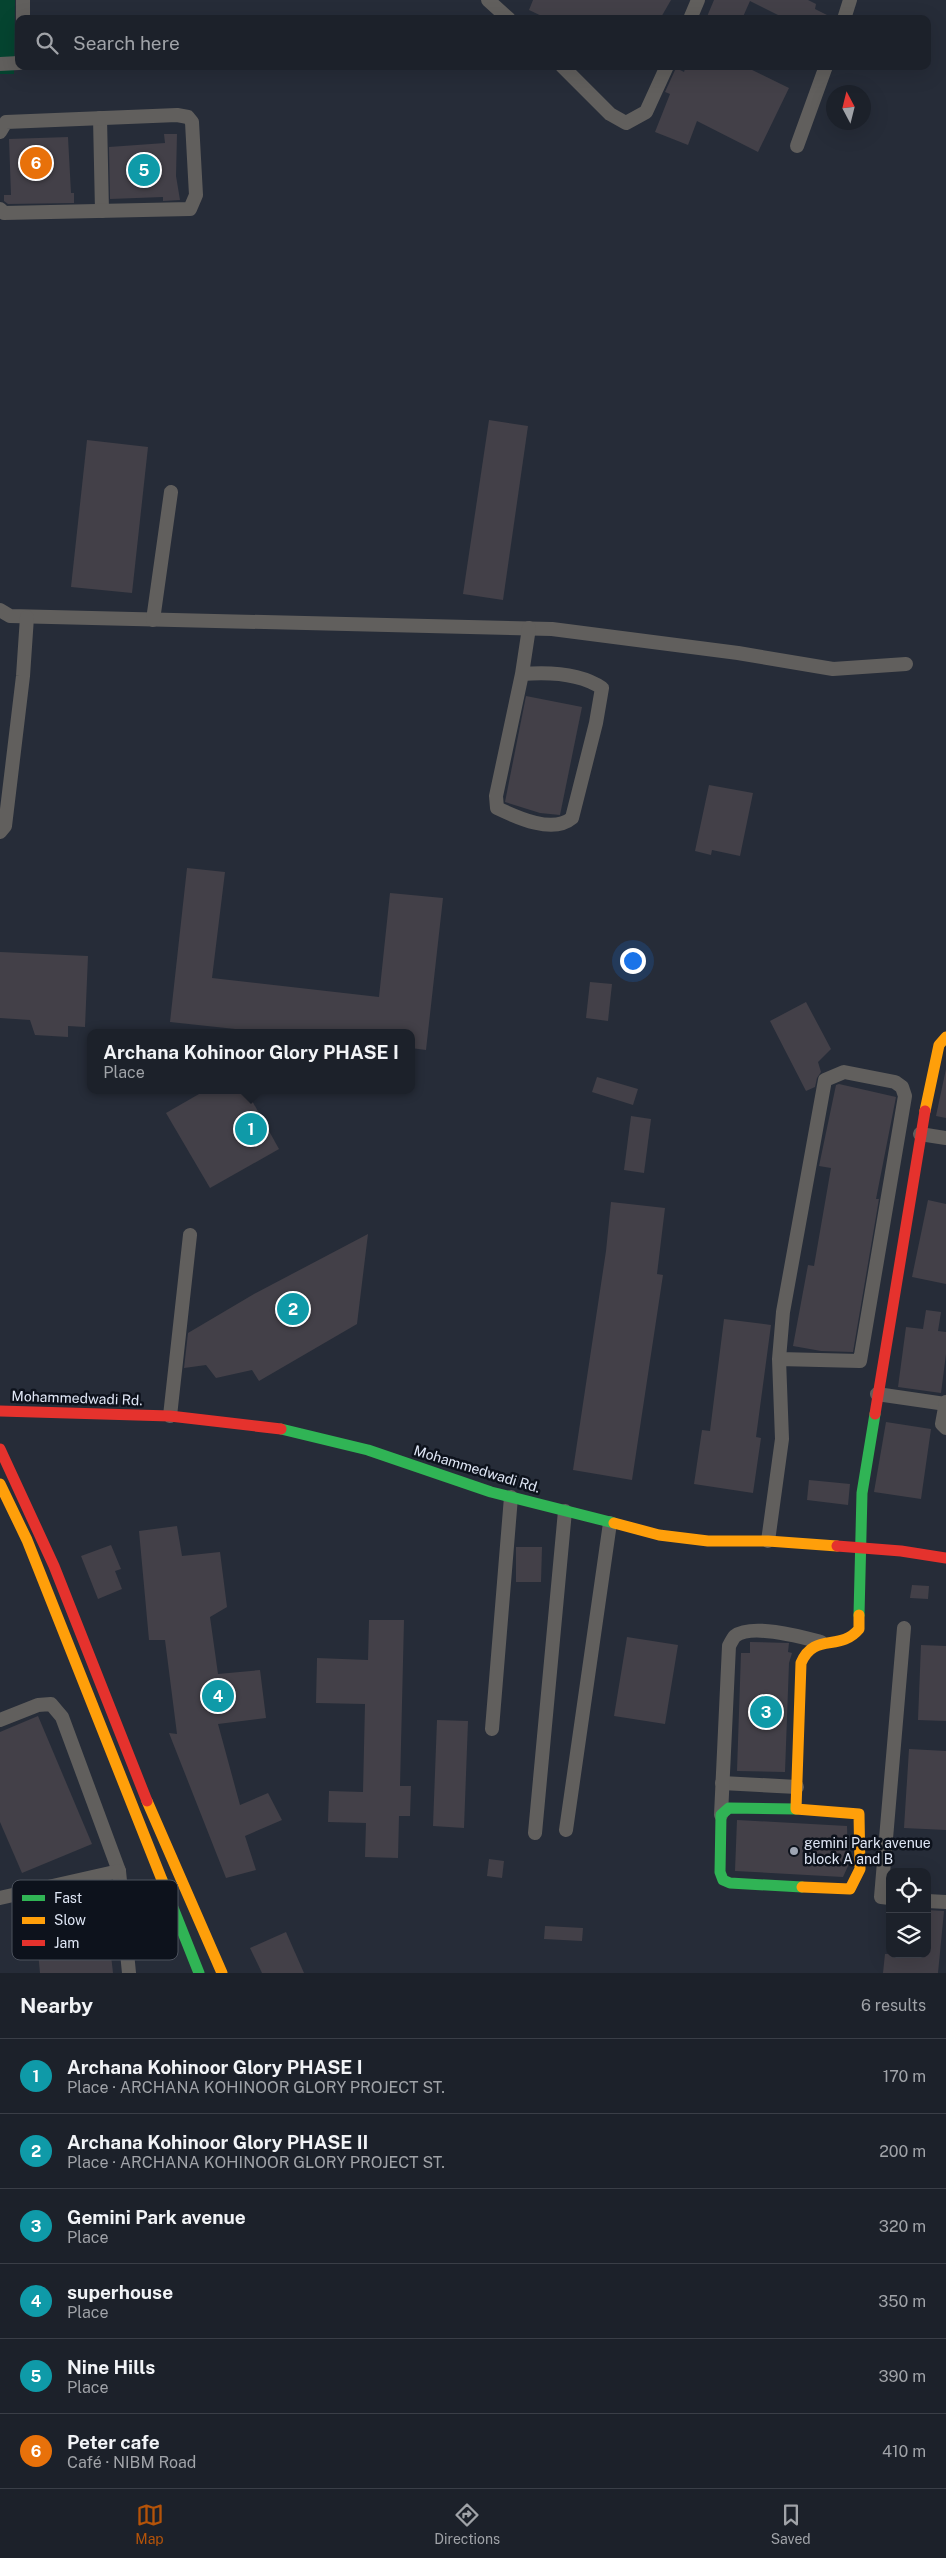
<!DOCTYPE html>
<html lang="en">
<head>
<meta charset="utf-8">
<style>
	:root { --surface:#1c212a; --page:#292e36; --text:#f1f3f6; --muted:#a0a3a8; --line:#3a3e47; --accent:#b45309 }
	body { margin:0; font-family:"Public Sans",sans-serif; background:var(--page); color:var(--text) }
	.controls { position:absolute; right:15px; bottom:15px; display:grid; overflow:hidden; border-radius:10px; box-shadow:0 5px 20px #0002 }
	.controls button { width:45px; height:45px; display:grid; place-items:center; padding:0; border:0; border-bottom:1px solid var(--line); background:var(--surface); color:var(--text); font:25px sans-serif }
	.compass { position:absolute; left:826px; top:85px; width:45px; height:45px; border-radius:50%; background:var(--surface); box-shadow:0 5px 20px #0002; rotate:353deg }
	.you { position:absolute; left:632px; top:960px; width:18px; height:18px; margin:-12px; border:4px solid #fff; border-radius:50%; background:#1a73e8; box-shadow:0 0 0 8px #1a73e833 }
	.badge { display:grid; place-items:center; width:32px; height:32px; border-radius:50%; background:var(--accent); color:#fff; font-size:16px; font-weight:700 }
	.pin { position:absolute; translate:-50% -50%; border:2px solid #fff; box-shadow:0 1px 5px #0006 }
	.popup { position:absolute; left:87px; top:1029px; width:328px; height:65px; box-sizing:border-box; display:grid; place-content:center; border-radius:10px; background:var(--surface); filter:drop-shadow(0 1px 4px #0005); font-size:16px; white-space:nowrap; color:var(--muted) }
	.popup b { font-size:19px; color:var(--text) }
	.popup::after { content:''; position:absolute; left:50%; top:100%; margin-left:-10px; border:10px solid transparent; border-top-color:var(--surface) }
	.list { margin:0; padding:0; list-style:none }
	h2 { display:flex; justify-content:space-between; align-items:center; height:65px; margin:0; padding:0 20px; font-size:21px }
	h2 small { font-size:16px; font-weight:400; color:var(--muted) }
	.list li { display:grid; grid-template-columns:32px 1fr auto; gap:15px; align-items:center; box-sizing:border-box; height:75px; padding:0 20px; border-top:1px solid var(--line) }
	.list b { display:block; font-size:19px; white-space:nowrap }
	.list p { margin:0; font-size:16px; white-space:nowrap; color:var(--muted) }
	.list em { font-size:16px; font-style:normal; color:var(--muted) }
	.icon { flex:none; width:28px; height:28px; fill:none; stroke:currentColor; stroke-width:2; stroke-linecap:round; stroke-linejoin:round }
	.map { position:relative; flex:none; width:946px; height:1973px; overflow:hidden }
	.search { position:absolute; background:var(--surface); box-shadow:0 5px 20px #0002; left:15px; right:15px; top:15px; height:55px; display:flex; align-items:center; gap:12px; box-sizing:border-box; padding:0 18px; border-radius:10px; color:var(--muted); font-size:19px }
	.sheet { height:515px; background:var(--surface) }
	nav { display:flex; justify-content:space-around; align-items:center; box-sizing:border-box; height:70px; border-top:1px solid var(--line); background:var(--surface); font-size:14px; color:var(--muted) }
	nav a { display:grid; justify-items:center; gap:2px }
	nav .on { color:var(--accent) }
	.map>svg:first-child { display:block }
	.green { fill:#054430 }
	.building { fill:#434048 }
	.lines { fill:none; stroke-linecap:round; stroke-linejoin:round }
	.street { stroke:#615f5d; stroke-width:14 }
	.fast { stroke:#30b455; stroke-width:11 }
	.slow { stroke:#ff9f0a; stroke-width:11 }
	.jam { stroke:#e5322d; stroke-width:11 }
	.poi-dot { fill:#9ea5b3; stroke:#0d121c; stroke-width:2 }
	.labels { text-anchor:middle; stroke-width:5; stroke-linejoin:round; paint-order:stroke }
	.street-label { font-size:14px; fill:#dfe6f5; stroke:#0d121c }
	.poi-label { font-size:14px; fill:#dfe6f5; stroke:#0d121c; text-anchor:start }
	.key { fill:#0d121c; stroke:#4c525d; stroke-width:1 }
	.key-label { font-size:14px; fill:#dfe6f5 }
</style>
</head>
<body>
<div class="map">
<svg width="946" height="1973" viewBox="0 0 946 1973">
	<rect width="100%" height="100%" fill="#262c38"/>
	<polygon class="green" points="0,0 15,0 14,74 0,74"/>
	<g class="building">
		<polygon points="533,0 671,0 660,19 548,19 529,10"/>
		<polygon points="714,0 808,0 816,4 815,9 835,19 786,19 750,1 742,19 706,19"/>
		<polygon points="686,66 744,66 789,88 758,152 697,121 688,145 655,132 670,94 665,92 676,68 684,72"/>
		<polygon points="164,134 177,134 176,176 180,200 163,201 163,197 110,199 109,147 165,143"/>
		<polygon points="68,137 71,193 74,193 74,203 8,204 4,201 4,195 11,195 9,139"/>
		<polygon points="489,420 528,426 503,600 463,594"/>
		<polygon points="87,440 148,447 132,593 71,587"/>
		<polygon points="526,696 582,707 560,815 540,813 505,802"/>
		<polygon points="709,785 753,793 740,856 712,850 711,855 695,851"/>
		<polygon points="187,868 225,872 212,978 379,997 390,893 443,898 426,1050 411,1048 411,1033 271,1033 170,1022"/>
		<polygon points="0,952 88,956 85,1027 68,1026 68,1037 35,1035 30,1020 0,1018"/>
		<polygon points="590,982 612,984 608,1021 586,1018"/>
		<polygon points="806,1002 831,1049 818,1062 821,1072 817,1078 815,1087 806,1091 770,1021"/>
		<polygon points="946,1069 946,1118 936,1116"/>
		<polygon points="597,1077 638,1089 633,1105 592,1092"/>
		<polygon points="839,1084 896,1097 876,1199 879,1199 853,1352 821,1351 793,1346 808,1265 814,1266 831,1168 819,1166 836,1085"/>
		<polygon points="206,1090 246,1090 279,1149 210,1188 166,1113"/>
		<polygon points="631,1116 651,1119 644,1173 624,1170"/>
		<polygon points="928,1200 946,1204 946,1284 912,1277"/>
		<polygon points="611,1202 665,1208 657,1274 663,1275 632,1480 573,1470 606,1251"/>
		<polygon points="368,1234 357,1324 259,1381 252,1370 216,1378 206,1365 184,1368 188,1333 254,1294"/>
		<polygon points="926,1310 941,1312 938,1331 946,1332 946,1354 941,1393 898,1387 906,1327 923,1329"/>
		<polygon points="724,1319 771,1325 756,1437 761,1438 753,1493 694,1484 702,1430 710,1431"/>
		<polygon points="886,1422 931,1429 921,1499 874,1492"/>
		<polygon points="809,1480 850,1484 848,1505 807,1500"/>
		<polygon points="177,1526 182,1556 220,1552 227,1607 210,1617 218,1674 260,1670 266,1718 218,1724 240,1805 268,1793 282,1820 245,1836 256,1870 226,1878 169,1733 177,1734 165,1640 149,1640 139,1531"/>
		<polygon points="111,1545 121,1569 115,1571 122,1589 98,1599 81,1556"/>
		<polygon points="516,1547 542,1547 541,1582 516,1582"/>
		<polygon points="912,1585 929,1586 928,1599 910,1598"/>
		<polygon points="369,1620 404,1620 400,1786 411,1786 410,1816 399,1816 398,1858 365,1857 366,1823 328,1822 329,1791 363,1792 365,1704 316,1703 317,1658 368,1660"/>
		<polygon points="627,1637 678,1645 665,1724 614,1716"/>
		<polygon points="750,1642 789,1643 788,1652 792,1653 789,1663 785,1772 737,1771 741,1653 750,1653"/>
		<polygon points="921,1645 946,1646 946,1721 918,1720"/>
		<polygon points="38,1716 92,1844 22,1873 0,1822 0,1732"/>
		<polygon points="437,1720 468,1721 464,1828 433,1826"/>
		<polygon points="909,1749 946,1751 946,1830 904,1828"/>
		<polygon points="737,1820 847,1826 848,1866 843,1877 735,1871"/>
		<polygon points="489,1859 504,1861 502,1878 487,1876"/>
		<polygon points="103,1885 113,1973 40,1973 33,1900"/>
		<polygon points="927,1910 944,1911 938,1973 883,1973 885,1954 927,1954"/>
		<polygon points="545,1926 583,1928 582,1941 544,1939"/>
		<polygon points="286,1932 304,1973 262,1973 250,1948"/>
	</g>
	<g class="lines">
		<g class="street">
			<polyline points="488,0 509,19"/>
			<polyline points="23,19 23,0"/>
			<polyline points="690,19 698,0"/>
			<polyline points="844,19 850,0"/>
			<polyline points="0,64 19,63"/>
			<polyline points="562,66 610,114 626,123 646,112 667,66"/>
			<polyline points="100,118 102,211"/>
			<polyline points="0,132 6,122 177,115 188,117 192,122 196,195 190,209 4,213 0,209"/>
			<polyline points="797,146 826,66"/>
			<polyline points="0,610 10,616 552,629 738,653 833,669 906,664"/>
			<polyline points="153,620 171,492"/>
			<path d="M522,674C547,672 580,673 602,688L596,723L572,818C553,834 518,818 497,808L496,796L522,674L529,628"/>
			<polyline points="0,832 5,826 23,676 27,617"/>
			<polyline points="920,1134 946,1138"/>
			<polyline points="877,1394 946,1404"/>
			<polyline points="946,1402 942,1424 946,1428"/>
			<polyline points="170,1416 190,1235"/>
			<polyline points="768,1541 782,1439 779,1359 783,1312 825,1080 844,1072 895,1082 902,1087 905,1096 860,1361 779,1359"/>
			<polyline points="0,1720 38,1705 51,1704 62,1717 119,1871 129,1973"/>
			<polyline points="492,1729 511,1497"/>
			<polyline points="722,1783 797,1787"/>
			<path d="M721,1815L729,1646C731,1642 733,1638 735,1636C752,1623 802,1637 821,1642"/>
			<polyline points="566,1830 610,1523"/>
			<polyline points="535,1833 565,1511"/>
			<polyline points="0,1898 119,1871"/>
			<polyline points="890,1898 881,1897 904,1628"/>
			<polyline points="927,1901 946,1902"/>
		</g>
		<g class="fast">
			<polyline points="281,1429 368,1450 491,1492 614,1523"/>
			<polyline points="859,1615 862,1493 875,1414"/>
			<polyline points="796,1809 729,1808 721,1815 720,1872 723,1880 730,1883 802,1887"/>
			<polyline points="162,1880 199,1973"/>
		</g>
		<g class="slow">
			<polyline points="925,1111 939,1045 946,1037"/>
			<polyline points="0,1484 27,1540 162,1880"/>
			<polyline points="614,1523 659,1535 708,1541 768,1541 837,1546"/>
			<polyline points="147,1801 222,1973"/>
			<path d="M802,1887L850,1889L860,1869L859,1814L796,1809L801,1663C814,1632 840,1652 859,1629V1615"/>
		</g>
		<g class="jam">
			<polyline points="0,1411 170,1416 281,1429"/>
			<polyline points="875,1414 925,1111"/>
			<polyline points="0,1449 54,1566 147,1801"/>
			<polyline points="837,1546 901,1551 946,1558"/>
		</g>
	</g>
	<circle class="poi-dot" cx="794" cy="1851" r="5"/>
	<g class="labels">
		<g class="street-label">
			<text transform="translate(77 1398) rotate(2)" y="5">Mohammedwadi Rd.</text>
			<text transform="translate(477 1469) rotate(17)" y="5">Mohammedwadi Rd.</text>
		</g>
		<g class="poi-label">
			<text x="804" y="1848">gemini Park avenue<tspan x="804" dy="16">block A and B</tspan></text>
		</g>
	</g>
	<rect x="12" y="1880" width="166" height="80" rx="8" class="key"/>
	<rect x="22" y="1895" width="23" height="6" fill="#30b455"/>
	<rect x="22" y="1917" width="23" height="7" fill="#ff9f0a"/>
	<rect x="22" y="1940" width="23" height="6" fill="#e5322d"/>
	<g class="key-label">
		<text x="54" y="1903">Fast</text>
		<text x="54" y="1925">Slow</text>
		<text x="54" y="1948">Jam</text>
	</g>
</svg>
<div class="controls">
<button><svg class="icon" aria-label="locate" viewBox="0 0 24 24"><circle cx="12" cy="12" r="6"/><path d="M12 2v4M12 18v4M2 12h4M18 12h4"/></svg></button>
<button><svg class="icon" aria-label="layers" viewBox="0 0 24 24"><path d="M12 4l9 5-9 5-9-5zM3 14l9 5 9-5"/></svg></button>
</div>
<svg class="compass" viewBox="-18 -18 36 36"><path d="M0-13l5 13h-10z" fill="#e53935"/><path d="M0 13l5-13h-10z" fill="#a0a3a8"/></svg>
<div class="you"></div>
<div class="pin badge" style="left:251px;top:1129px;background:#0f9aa8">1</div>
<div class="popup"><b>Archana Kohinoor Glory PHASE I</b>Place</div>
<div class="pin badge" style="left:293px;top:1309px;background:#0f9aa8">2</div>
<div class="pin badge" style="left:766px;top:1712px;background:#0f9aa8">3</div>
<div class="pin badge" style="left:218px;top:1696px;background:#0f9aa8">4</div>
<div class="pin badge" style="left:144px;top:170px;background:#0f9aa8">5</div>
<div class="pin badge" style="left:36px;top:163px;background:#e8710a">6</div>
<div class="search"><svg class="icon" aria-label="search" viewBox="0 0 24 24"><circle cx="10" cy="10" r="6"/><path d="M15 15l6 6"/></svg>Search here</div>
</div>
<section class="sheet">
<h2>Nearby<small>6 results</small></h2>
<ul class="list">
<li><span class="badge" style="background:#0f9aa8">1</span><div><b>Archana Kohinoor Glory PHASE I</b><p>Place · ARCHANA KOHINOOR GLORY PROJECT ST.</p></div><em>170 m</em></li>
<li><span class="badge" style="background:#0f9aa8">2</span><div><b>Archana Kohinoor Glory PHASE II</b><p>Place · ARCHANA KOHINOOR GLORY PROJECT ST.</p></div><em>200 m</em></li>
<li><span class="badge" style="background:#0f9aa8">3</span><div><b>Gemini Park avenue</b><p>Place</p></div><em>320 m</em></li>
<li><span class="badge" style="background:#0f9aa8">4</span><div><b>superhouse</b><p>Place</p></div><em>350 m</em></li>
<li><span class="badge" style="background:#0f9aa8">5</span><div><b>Nine Hills</b><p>Place</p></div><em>390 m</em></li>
<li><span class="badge" style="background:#e8710a">6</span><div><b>Peter cafe</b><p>Café · NIBM Road</p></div><em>410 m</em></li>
</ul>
</section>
<nav>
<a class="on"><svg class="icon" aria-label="map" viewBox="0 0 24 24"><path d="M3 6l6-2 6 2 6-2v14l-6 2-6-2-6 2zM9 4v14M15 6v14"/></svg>Map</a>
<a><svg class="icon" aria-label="directions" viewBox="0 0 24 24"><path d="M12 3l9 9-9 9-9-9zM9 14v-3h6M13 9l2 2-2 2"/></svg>Directions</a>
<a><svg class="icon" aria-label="saved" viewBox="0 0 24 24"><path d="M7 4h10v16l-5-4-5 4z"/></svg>Saved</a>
</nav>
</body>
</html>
